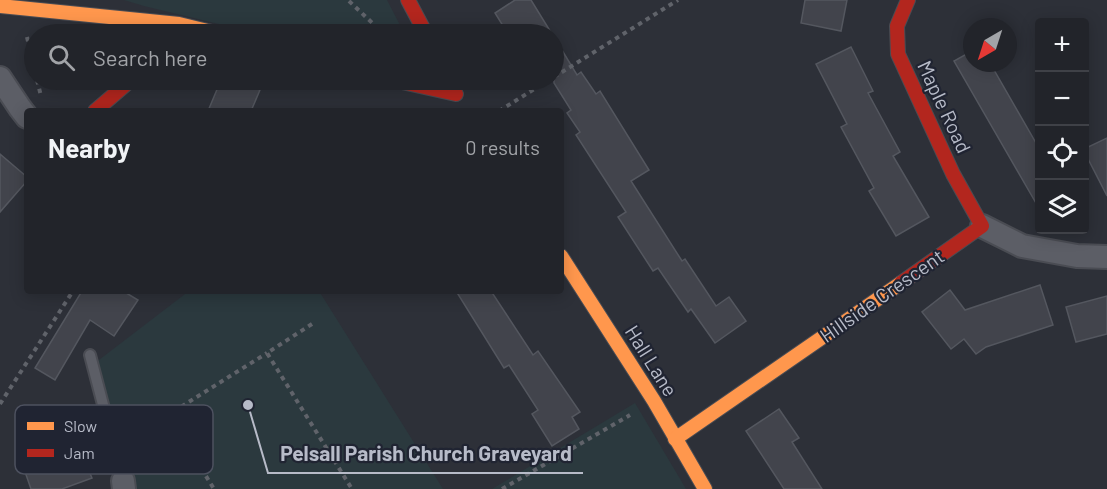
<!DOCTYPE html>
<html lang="en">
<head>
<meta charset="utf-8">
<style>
	:root { --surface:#22242a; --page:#2a2c32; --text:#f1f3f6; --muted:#a2a4a8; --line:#3f4147 }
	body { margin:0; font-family:Barlow,sans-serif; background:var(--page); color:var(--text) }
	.controls { position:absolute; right:18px; top:18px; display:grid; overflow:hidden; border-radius:6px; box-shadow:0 3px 15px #0003 }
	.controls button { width:54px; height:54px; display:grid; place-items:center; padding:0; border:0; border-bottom:2px solid var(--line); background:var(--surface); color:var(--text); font:30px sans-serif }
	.compass { position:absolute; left:963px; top:18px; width:54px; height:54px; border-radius:50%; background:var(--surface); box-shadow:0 3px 15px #0003; rotate:219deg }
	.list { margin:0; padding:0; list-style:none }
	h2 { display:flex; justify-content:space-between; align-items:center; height:78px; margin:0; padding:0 24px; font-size:26px }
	h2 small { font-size:20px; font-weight:400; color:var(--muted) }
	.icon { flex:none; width:33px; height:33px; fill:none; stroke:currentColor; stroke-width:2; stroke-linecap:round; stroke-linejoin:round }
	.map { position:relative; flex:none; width:1107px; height:489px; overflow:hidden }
	.search { position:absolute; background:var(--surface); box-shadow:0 3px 15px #0003; left:24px; top:24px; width:540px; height:66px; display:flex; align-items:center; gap:15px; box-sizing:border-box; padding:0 21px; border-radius:33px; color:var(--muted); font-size:22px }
	.panel { position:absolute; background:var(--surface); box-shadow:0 3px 15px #0003; left:24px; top:108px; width:540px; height:186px; border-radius:6px }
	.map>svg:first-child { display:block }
	.green { fill:#2b393e }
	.building { fill:#42444c; stroke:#54575f; stroke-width:1.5 }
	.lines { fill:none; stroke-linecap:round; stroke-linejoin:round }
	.lane-casing { stroke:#4a4c53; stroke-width:14 }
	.street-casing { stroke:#4a4c53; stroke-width:26 }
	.slow-casing { stroke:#4a4c53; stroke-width:16 }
	.jam-casing { stroke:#4a4c53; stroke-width:16 }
	.path { stroke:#60636a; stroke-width:4; stroke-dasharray:4.5 4.5; stroke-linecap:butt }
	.lane { stroke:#5c5e66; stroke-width:10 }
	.street { stroke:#5c5e66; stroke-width:22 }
	.slow { stroke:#ff974d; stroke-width:14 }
	.jam { stroke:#b3261e; stroke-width:14 }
	.labels { text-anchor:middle; stroke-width:4.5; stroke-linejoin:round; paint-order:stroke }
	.street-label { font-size:20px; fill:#b7bbc8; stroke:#202432 }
	.key { fill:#202432; stroke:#4d515f; stroke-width:1.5 }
	.key-label { font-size:16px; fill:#b7bbc8 }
	.leader { fill:none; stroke:#b7bbc8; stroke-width:2 }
	.callout-dot { fill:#b7bbc8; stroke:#202432; stroke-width:2 }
	.callout-label { font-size:21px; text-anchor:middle; font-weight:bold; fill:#b7bbc8; stroke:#202432; stroke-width:4.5; stroke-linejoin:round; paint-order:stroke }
</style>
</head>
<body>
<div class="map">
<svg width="1107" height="489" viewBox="0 0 1107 489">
	<rect width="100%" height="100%" fill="#2d3038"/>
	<g class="green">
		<polygon points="124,0 387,0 404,33 402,34 260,34 144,6"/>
		<polygon points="189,291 319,291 443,489 129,489 95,363"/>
		<polygon points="635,403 686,489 492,489"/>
	</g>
	<g class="building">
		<polygon points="515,0 531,0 552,34 508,34 495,13"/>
		<polygon points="805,0 847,0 841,31 801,23"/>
		<polygon points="554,37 577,75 581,72 596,94 600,91 649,170 631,181 682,261 685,259 716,306 729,297 746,321 715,343 691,309 688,312 658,268 653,271 618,217 626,212 576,135 580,132 567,113 571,110 554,83"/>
		<polygon points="851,47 873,91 868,93 900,152 893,156 929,217 896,236 869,191 874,188 841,127 847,124 816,64"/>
		<polygon points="972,51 972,63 990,63 1040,150 1040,210 954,61"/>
		<polygon points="221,80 235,80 260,90 251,111 208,111"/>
		<polygon points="1107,138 1107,196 1084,151 1084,149"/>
		<polygon points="0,154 27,177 27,181 0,212"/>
		<polygon points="1040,285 1053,325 986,347 976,354 964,339 951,349 922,312 950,290 965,310"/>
		<polygon points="82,291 123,291 138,300 114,336 90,320 55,380 35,368"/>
		<polygon points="456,291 491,291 533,355 538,351 580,412 572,417 579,429 552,446 532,414 538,410 509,365 504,368"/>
		<polygon points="1107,296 1107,334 1076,342 1066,307"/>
		<polygon points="779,409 799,438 792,442 822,489 784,489 746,431"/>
		<polygon points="80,442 84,451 99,446 106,465 89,471 92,478 62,489 31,489 23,466 59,454 58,451"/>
	</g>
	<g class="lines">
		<g class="lane-casing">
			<polyline id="lane" points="90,355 123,481"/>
		</g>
		<g class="street-casing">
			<g id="street">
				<polyline points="0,78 20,108 27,117"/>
				<polyline points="982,226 1022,246 1077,256 1107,257"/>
				<polyline points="123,481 124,489"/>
			</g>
		</g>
		<g class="slow-casing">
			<g id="slow">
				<polyline points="0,6 179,24 220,34"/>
				<polyline points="561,256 654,401 705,489"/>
				<polyline points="675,439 901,283"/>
			</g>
		</g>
		<g class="jam-casing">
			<g id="jam">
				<polyline points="408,0 426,34"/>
				<polyline points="393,80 456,94"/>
				<polyline points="95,111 131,80"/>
				<polyline points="901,283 982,226 953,174 898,54 897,26 908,0"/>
			</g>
		</g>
		<g class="path">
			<polyline points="349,1 384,34"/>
			<polyline points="27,37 34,68"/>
			<polyline points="554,77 678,0"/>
			<polyline points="37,80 41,96"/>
			<polyline points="499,111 549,80"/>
			<polyline points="312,324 267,353 352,489"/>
			<polyline points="0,404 73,291"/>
			<polyline points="168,415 214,489"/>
			<polyline points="128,440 267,353"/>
			<polyline points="502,489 630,415"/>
		</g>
		<use href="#lane" class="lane"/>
		<use href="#street" class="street"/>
		<use href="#slow" class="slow"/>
		<use href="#jam" class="jam"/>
	</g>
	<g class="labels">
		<g class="street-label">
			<text transform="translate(944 107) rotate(65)" y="7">Maple Road</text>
			<text transform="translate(882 296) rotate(-35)" y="7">Hillside Crescent</text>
			<text transform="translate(651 361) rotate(58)" y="7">Hall Lane</text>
		</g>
	</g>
	<rect x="15" y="405" width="198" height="69" rx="9" class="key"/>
	<rect x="27" y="422" width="27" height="8" fill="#ff974d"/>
	<rect x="27" y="449" width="27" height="8" fill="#b3261e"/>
	<g class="key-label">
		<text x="64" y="432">Slow</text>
		<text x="64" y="459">Jam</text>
	</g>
	<path class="leader" d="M248 405L268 473H583"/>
	<circle class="callout-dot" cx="248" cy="405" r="6"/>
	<g class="callout-label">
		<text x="426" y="461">Pelsall Parish Church Graveyard</text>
	</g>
</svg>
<div class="controls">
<button>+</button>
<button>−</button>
<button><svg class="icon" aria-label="locate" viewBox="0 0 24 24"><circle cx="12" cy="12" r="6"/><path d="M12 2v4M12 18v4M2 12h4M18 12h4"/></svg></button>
<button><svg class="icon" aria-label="layers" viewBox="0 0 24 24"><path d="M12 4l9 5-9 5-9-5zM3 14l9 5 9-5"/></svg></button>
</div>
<svg class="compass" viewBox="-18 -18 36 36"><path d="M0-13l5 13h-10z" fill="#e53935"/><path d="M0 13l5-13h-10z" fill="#a2a4a8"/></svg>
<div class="search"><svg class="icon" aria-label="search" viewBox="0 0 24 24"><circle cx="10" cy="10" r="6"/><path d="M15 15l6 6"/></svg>Search here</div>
<section class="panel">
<h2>Nearby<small>0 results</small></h2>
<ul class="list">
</ul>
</section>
</div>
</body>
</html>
